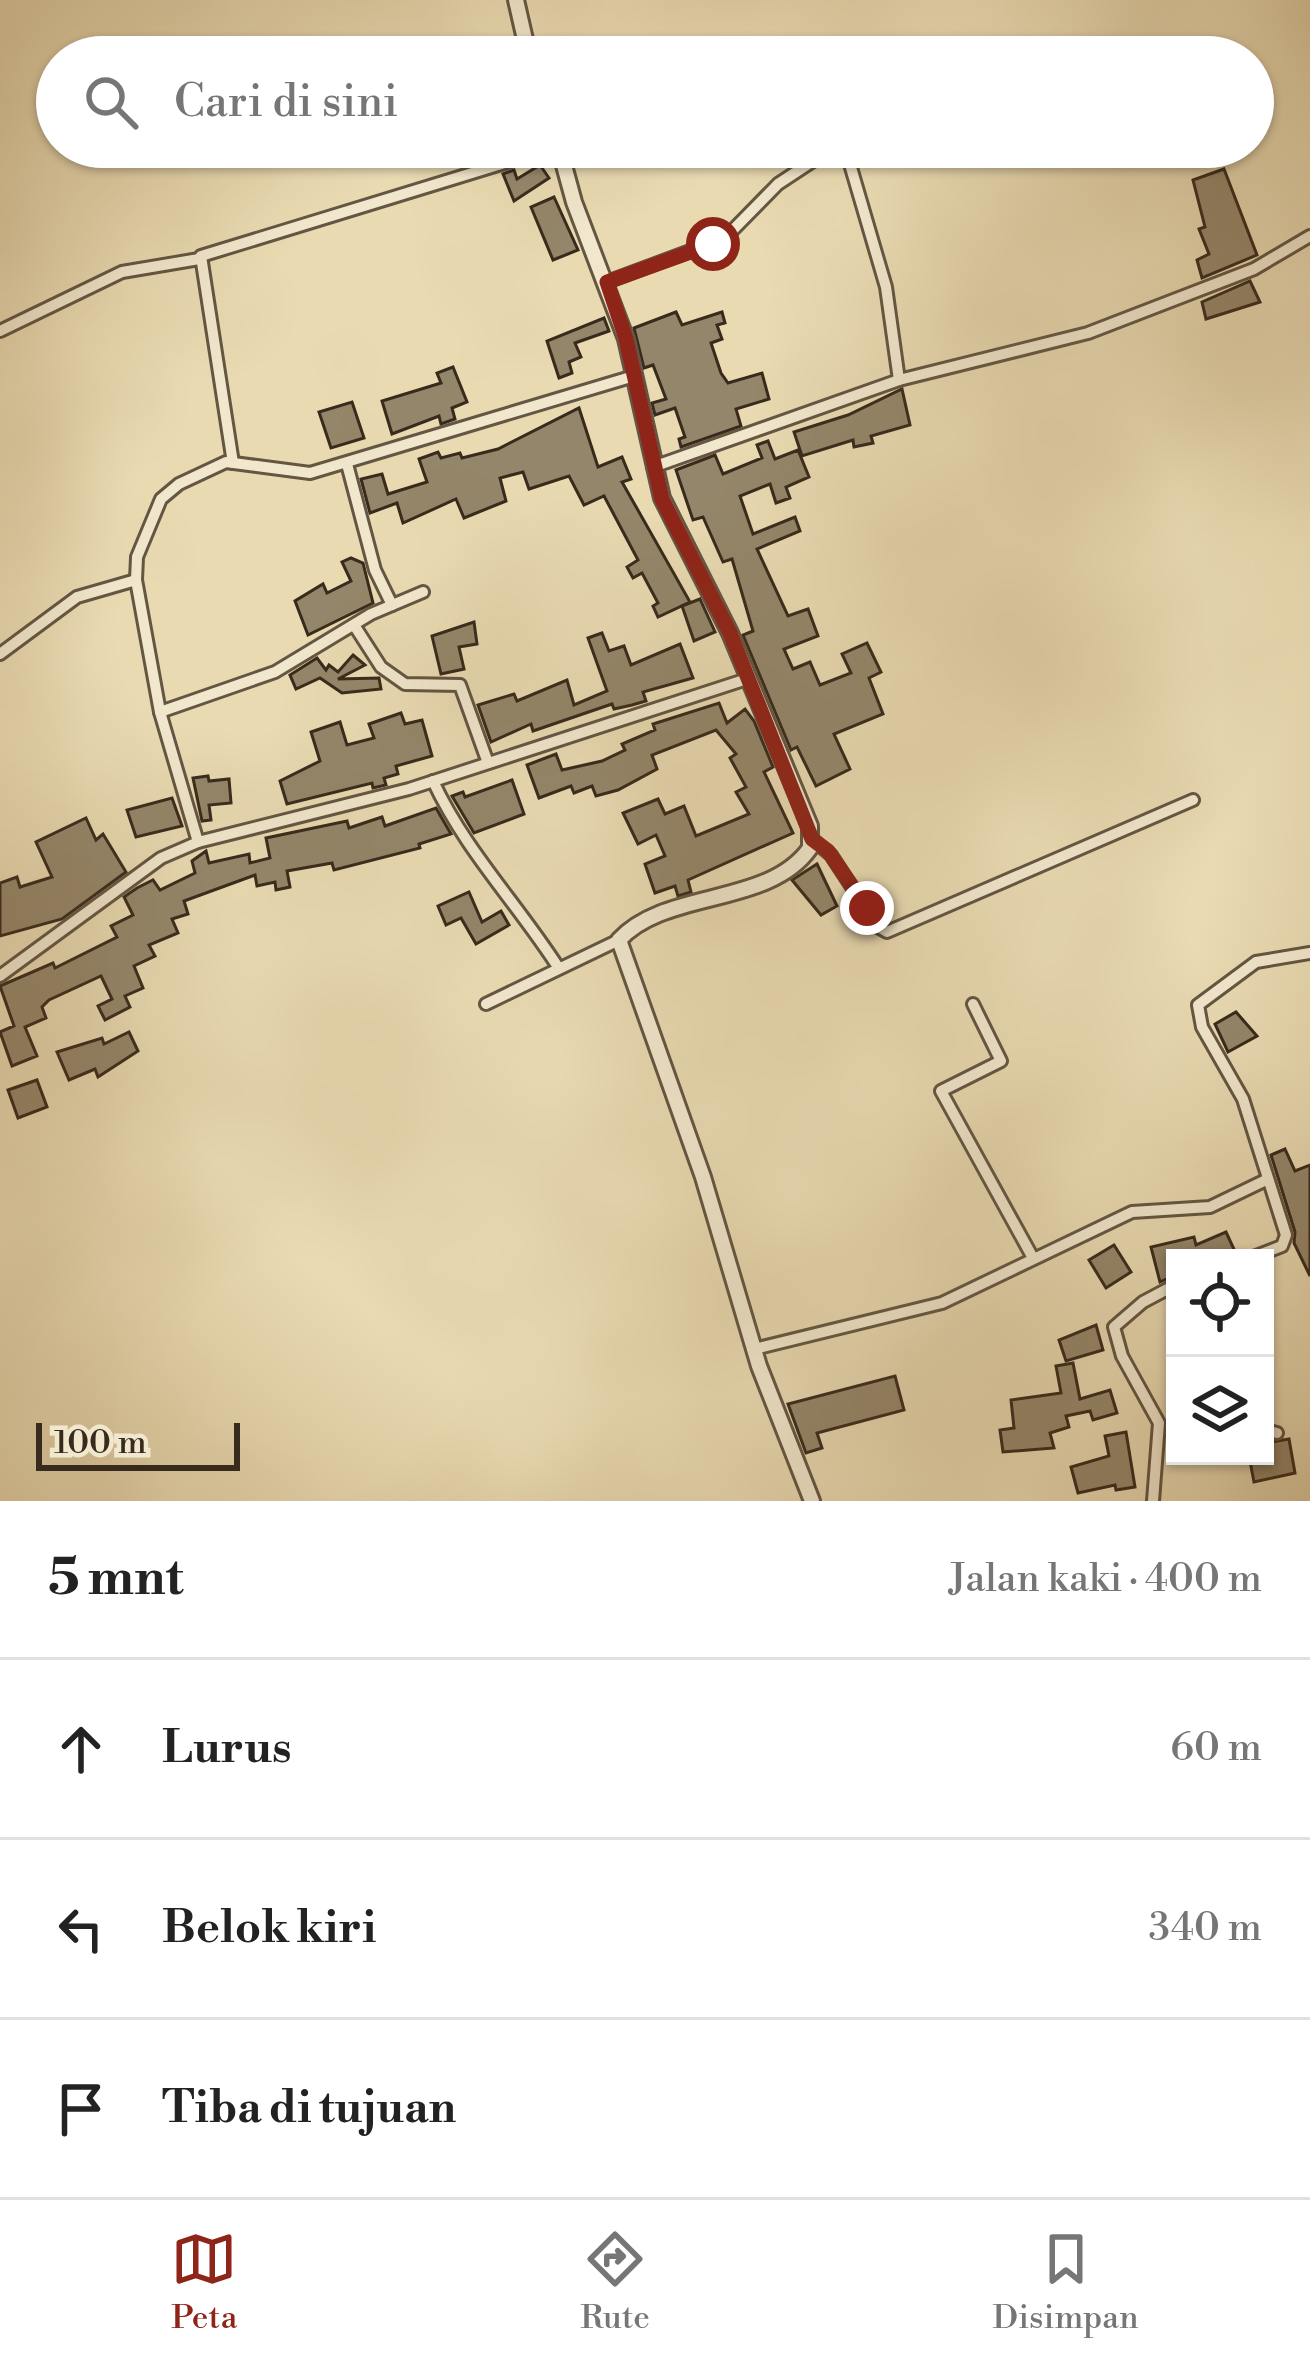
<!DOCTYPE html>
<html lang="id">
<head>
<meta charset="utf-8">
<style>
	:root { --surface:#fff; --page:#f6f6f6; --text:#222; --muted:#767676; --line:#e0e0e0; --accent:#8f2418 }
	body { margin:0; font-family:"Libre Bodoni",serif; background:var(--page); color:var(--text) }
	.controls { position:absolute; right:36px; bottom:36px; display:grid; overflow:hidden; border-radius:0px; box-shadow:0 3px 9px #0004 }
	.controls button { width:108px; height:108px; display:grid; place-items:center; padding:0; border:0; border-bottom:3px solid var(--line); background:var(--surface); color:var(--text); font:60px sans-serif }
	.scale { position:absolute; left:36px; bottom:30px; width:204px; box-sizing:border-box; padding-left:12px; border:6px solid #382a1c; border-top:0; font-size:33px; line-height:42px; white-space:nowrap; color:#382a1c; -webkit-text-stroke:9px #f1e7cd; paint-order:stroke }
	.stop { position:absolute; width:36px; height:36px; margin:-27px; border:9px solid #8f2418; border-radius:50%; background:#fff }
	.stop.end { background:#8f2418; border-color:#fff; box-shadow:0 3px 12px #0008 }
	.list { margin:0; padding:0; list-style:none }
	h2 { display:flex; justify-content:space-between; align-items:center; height:156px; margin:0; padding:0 48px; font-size:51px }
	h2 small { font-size:39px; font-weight:400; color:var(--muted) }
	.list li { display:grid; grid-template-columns:78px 1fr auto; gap:36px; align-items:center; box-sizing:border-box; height:180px; padding:0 48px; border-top:3px solid var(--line) }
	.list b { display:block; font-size:45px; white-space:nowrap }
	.list em { font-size:39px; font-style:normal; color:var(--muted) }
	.icon { flex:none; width:66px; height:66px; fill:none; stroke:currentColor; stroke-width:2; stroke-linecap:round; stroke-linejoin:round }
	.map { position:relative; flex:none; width:1310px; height:1501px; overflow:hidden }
	.search { position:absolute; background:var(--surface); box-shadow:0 3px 9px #0004; left:36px; right:36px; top:36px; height:132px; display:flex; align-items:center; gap:30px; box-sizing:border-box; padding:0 42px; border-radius:66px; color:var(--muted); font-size:45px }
	.sheet { height:696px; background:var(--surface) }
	nav { display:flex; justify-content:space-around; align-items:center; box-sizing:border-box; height:168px; border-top:3px solid var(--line); background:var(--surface); font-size:33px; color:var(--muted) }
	nav a { display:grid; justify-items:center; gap:6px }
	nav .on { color:var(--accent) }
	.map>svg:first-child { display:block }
	.building { fill:#94866a; stroke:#382a1c; stroke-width:3 }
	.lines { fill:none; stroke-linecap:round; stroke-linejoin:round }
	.minor-casing { stroke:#645642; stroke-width:16 }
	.tertiary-casing { stroke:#645642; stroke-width:20 }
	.minor { stroke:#f1e7cd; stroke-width:10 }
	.tertiary { stroke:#f1e7cd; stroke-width:14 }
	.route { stroke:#8f2418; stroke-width:15 }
</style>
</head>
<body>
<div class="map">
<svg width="1310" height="1501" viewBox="0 0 1310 1501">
	<rect width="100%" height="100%" fill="#e9dab2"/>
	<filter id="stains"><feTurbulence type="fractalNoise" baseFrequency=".00167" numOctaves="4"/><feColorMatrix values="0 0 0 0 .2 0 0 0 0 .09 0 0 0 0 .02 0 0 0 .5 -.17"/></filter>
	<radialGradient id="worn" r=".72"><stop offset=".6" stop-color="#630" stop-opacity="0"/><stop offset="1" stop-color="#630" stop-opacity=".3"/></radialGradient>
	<g class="building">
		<polygon points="540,165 549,178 514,201 503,174 514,170 517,179"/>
		<polygon points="1224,169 1257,255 1202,278 1197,260 1209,254 1199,229 1205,227 1193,180"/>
		<polygon points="554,197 578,250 553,260 531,207"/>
		<polygon points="1250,281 1260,302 1206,319 1202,302"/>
		<polygon points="676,312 682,325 722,312 725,323 717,325 722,339 711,343 721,373 728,383 762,373 769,399 736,409 741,426 681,447 679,439 685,437 675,408 655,415 652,403 666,399 653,365 644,368 634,328"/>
		<polygon points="604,318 609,331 575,343 581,357 569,362 572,373 559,378 547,341"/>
		<polygon points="453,367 467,402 452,408 455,419 441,424 439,416 392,434 382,401 441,383 437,373"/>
		<polygon points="902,389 910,425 871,436 873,443 854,447 853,440 802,456 794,432 848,415"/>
		<polygon points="352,402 364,438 331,448 319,412"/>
		<polygon points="579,408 598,467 622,457 631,479 622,482 690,602 658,617 653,606 658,603 642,573 633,578 627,567 638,560 604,496 584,505 569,476 529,489 523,472 500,478 506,501 464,518 456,499 403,523 397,503 370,513 361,479 382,474 388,494 427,482 419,459 438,452 441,458 460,453 462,458 498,449"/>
		<polygon points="768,441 775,459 798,450 809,477 786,487 790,498 776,503 770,484 740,496 753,534 795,517 800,531 757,549 788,616 808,609 818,636 784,649 793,669 810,662 820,685 851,673 842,654 867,643 881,672 869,678 883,714 834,734 850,769 816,786 797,747 791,750 743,635 753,631 732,559 723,562 703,517 693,520 676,470 715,455 723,474 762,458 757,445"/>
		<polygon points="351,558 363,563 373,603 308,635 295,601 323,584 327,593 351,581 342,562"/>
		<polygon points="700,599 715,632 694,641 682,606"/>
		<polygon points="474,622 477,644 459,647 464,669 441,674 432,636"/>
		<polygon points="602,633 609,651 624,646 631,665 680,644 693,678 643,692 646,701 632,705 614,709 612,704 533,731 531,724 491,742 478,705 514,694 517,701 567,680 574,705 607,691 588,638"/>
		<polygon points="353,655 365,665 338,679 379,678 381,689 342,693 320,678 296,689 290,675 317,658 326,670 329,665 338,672"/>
		<polygon points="719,703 727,723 745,709 754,721 773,767 764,772 793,833 688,880 691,892 678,896 675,886 655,893 645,864 665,856 656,835 638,844 623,813 658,799 665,814 684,806 696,836 749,814 736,792 746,787 730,758 736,754 716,730 652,755 657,769 618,790 596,796 592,786 574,793 571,786 539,798 527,765 556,754 562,770 602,761 625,750 622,744 655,730 653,724"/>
		<polygon points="401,713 405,724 422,720 432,756 396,766 398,774 384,778 386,785 373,788 372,783 287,804 280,781 320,761 311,732 340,722 347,745 374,738 369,724"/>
		<polygon points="208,776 209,781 229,779 231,803 209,805 211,820 202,821 193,778"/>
		<polygon points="512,780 524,814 474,833 452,796 463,792 465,797"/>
		<polygon points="172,798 182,826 136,837 127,810"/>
		<polygon points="436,808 451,834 419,844 420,848 334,870 332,863 287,871 290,887 276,890 275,882 257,886 255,875 184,901 188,914 172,919 178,933 149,945 155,956 134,966 143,988 125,996 130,1007 105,1020 98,1006 112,999 101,976 49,1000 42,1007 46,1018 25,1027 37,1056 12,1066 0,1032 14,1026 0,986 53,963 55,968 117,937 111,926 133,915 124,897 137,888 153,880 160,890 195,873 192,861 206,851 209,863 249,854 250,863 270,858 266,838 347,821 349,828 382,817 385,826"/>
		<polygon points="86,818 96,840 103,834 126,872 62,919 0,936 0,883 17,877 20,887 52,877 36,842"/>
		<polygon points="817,864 837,906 821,915 792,880"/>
		<polygon points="469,892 482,922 501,911 509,925 476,944 461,918 446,925 438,906"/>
		<polygon points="1236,1012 1257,1036 1228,1052 1215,1024"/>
		<polygon points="129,1032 138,1051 98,1077 95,1069 69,1080 57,1052 102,1038 104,1044"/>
		<polygon points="37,1080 47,1107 18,1118 8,1090"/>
		<polygon points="1285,1149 1295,1171 1310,1165 1310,1276 1294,1243 1295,1232 1271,1155"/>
		<polygon points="1226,1232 1238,1258 1175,1258 1175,1275 1160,1282 1151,1247 1194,1237 1196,1245"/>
		<polygon points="1114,1245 1131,1272 1106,1288 1089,1260"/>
		<polygon points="1096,1325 1103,1350 1066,1361 1059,1340"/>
		<polygon points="1073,1363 1080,1399 1110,1390 1117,1413 1093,1420 1090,1411 1066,1416 1069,1427 1050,1433 1054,1448 1003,1452 1000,1430 1014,1428 1011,1400 1061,1393 1056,1366"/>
		<polygon points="895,1376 904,1410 817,1433 822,1448 806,1453 788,1404"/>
		<polygon points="1126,1432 1135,1487 1116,1490 1115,1485 1078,1493 1071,1467 1109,1456 1105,1436"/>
		<polygon points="1289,1439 1295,1473 1254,1482 1249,1456 1265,1456 1265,1443"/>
	</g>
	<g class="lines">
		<g class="minor-casing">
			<g id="minor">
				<polyline points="788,57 804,57"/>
				<polyline points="845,147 886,287 899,380"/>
				<polyline points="561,156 578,147"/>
				<polyline points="607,282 725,238 778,184 834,147"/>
				<polyline points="0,331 122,272 199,259"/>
				<polyline points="233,463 201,256 557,147"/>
				<polyline points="347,464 375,570 392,605"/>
				<polyline points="653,467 899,380 1088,333 1254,269 1310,236"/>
				<polyline points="354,625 381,667 405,684 460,685 488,763"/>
				<polyline points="0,654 77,597 136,580"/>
				<polyline points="160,712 275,672 371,614 423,592"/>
				<path d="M433,781C465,850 516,902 558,967"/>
				<polyline points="812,839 831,855 878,927 887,932 1193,800"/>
				<polyline points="198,842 160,712 136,580 137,557 161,499 179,484 226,462 310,473 634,376"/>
				<polyline points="0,976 161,858 198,842 409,789 750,678"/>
				<polyline points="486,1004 619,940"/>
				<polyline points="973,1004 1001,1061 941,1091 1033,1258"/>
				<polyline points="1251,1258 1282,1246 1286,1235 1243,1099 1202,1027 1198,1005 1256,962 1310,953"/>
				<polyline points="754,1349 942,1303 1132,1212 1210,1207 1266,1180"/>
				<polyline points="1265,1430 1277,1433"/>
				<polyline points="1153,1501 1159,1423 1122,1356 1114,1327 1143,1302 1175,1285"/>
			</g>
		</g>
		<g class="tertiary-casing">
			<g id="tertiary">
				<polyline points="516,0 529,57"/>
				<path d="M559,147L574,202L626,339L662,498L730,633L810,826V848C769,907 665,889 619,940L703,1177L759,1366L812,1501"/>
			</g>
		</g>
		<use href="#minor" class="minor"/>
		<use href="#tertiary" class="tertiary"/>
	</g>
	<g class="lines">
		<polyline class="route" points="713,244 607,282 626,339 662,499 730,633 812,839 828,851 867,908"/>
	</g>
	<rect width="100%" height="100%" filter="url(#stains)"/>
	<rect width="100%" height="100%" fill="url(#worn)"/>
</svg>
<div class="controls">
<button><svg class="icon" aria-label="locate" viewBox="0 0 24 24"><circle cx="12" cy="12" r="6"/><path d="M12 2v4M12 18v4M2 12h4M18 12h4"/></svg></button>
<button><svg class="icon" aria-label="layers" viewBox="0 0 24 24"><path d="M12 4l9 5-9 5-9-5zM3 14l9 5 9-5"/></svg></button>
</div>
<div class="scale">100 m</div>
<div class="stop" style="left:713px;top:244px"></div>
<div class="stop end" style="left:867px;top:908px"></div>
<div class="search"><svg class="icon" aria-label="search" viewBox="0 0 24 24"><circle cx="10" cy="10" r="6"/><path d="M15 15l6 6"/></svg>Cari di sini</div>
</div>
<section class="sheet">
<h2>5 mnt<small>Jalan kaki · 400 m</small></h2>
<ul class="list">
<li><svg class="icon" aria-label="ahead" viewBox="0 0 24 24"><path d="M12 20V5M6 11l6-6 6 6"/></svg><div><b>Lurus</b></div><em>60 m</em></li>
<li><svg class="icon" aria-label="left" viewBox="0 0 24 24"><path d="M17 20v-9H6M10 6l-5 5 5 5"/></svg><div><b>Belok kiri</b></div><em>340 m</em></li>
<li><svg class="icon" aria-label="arrive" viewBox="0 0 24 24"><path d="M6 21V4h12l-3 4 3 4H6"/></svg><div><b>Tiba di tujuan</b></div></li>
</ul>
</section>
<nav>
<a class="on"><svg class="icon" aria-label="map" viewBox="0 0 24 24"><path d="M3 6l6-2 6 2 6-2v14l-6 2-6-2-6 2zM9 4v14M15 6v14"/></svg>Peta</a>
<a><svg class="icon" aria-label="directions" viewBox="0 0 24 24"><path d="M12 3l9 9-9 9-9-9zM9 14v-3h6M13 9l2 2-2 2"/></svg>Rute</a>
<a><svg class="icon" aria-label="saved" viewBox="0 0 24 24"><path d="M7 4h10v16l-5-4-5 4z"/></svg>Disimpan</a>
</nav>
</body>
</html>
